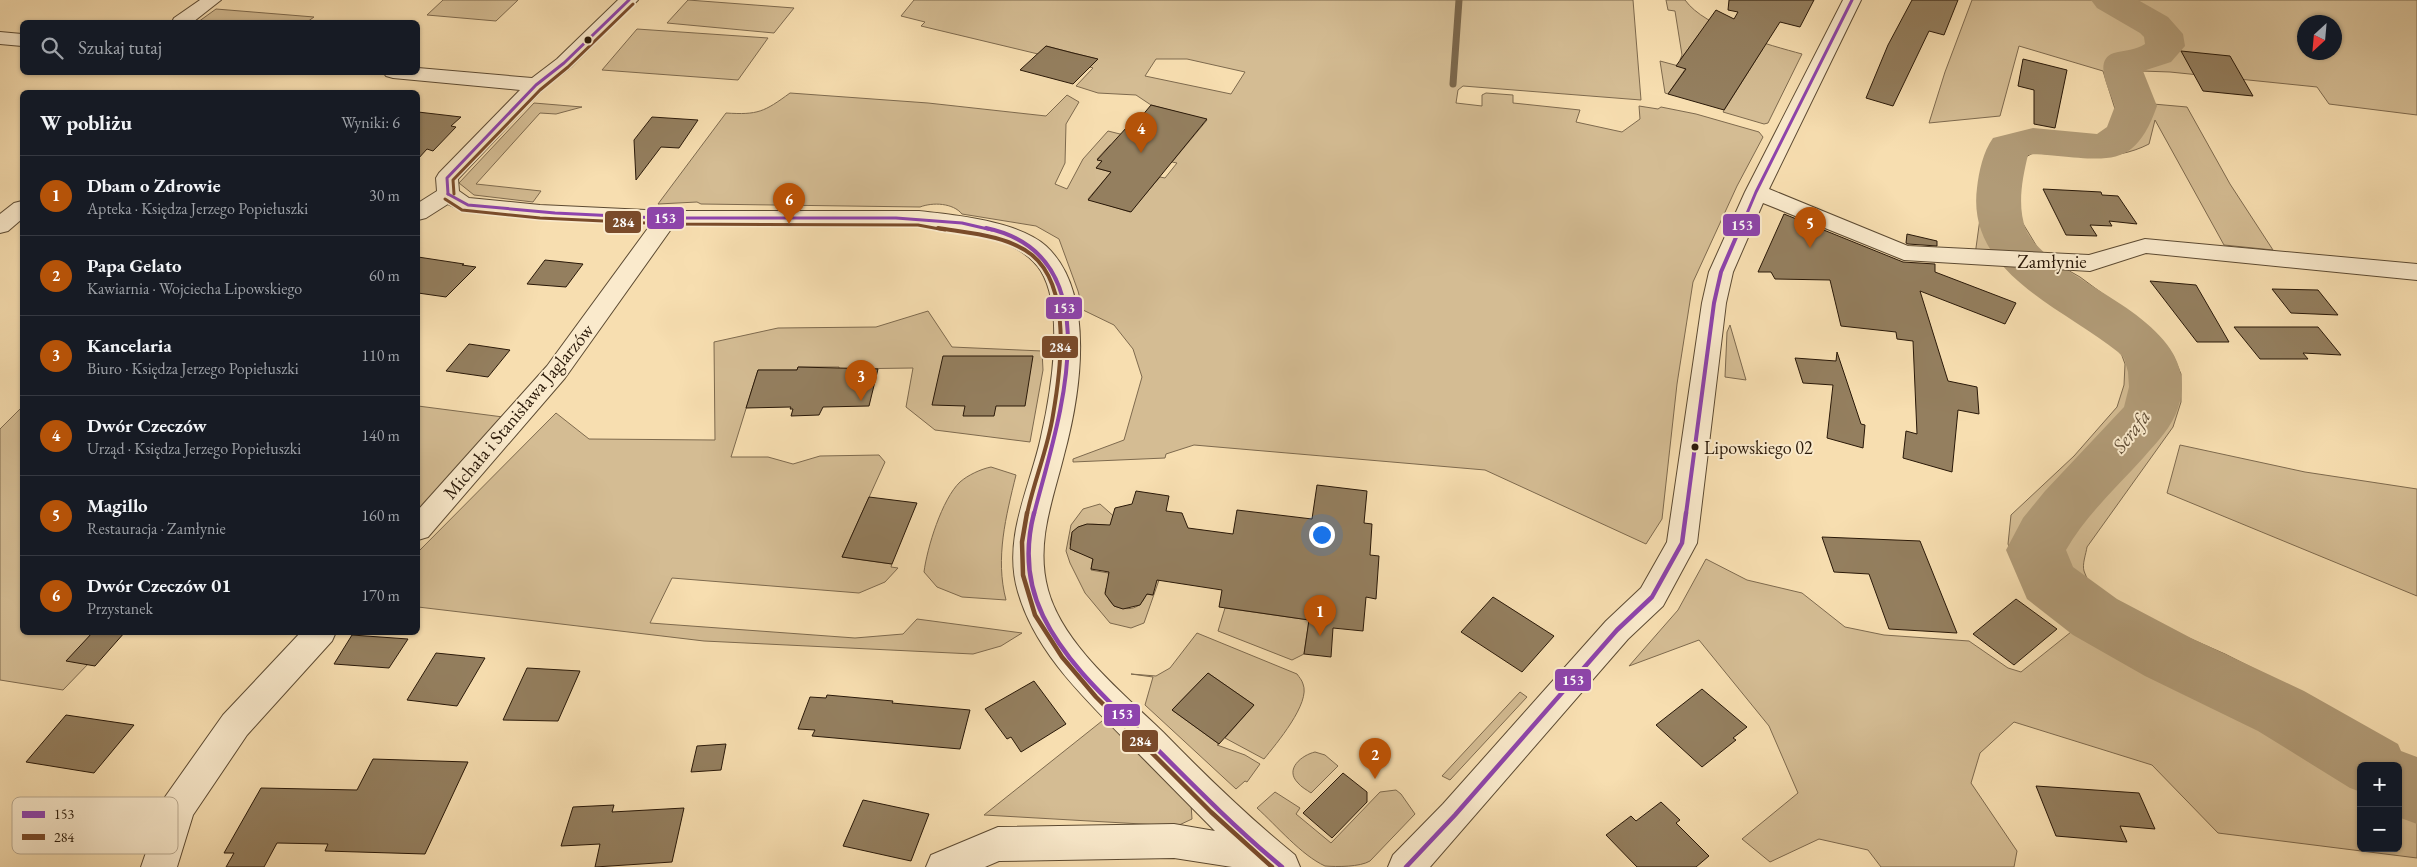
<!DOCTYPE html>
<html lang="pl">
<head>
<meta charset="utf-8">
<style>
	:root { --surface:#171b24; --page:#242831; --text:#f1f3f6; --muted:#9ea1a6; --line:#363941; --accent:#b45309 }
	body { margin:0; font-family:"EB Garamond",serif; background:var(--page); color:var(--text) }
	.controls { position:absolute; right:15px; bottom:15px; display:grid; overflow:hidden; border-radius:8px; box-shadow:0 1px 4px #0004 }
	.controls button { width:45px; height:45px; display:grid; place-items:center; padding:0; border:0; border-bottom:1px solid var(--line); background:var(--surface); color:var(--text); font:25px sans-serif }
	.compass { position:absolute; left:2297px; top:15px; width:45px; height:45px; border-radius:50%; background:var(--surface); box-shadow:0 1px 4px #0004; rotate:206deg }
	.you { position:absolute; left:1321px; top:534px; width:18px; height:18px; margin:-12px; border:4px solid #fff; border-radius:50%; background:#1a73e8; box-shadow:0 0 0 8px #1a73e833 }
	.badge { display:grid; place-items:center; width:32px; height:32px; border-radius:50%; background:var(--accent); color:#fff; font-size:16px; font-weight:700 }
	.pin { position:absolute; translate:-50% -41px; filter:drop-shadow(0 1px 2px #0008) }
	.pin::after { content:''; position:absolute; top:26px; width:18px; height:15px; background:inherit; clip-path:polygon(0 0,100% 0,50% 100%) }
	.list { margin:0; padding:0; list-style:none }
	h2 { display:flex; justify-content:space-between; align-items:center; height:65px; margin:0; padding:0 20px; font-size:21px }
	h2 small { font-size:16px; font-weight:400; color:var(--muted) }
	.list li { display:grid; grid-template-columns:32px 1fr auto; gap:15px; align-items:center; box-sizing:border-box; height:80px; padding:0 20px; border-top:1px solid var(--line) }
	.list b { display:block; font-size:19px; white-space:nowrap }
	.list p { margin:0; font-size:16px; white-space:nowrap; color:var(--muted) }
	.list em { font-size:16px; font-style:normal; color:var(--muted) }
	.icon { flex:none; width:28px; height:28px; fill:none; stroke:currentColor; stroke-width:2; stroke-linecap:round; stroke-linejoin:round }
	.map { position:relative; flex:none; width:2417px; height:867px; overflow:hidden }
	.search { position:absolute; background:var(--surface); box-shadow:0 1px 4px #0004; left:20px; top:20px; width:400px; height:55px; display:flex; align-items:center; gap:12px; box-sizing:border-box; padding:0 18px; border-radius:8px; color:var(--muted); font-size:19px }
	.panel { position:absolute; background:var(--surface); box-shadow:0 1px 4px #0004; left:20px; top:90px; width:400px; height:545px; border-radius:8px }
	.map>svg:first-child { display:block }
	.green { fill:#d4bc93; stroke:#7e6a4e; fill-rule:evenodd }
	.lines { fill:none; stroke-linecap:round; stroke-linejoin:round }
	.stream { stroke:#7b674b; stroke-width:7 }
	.river { fill:#b19b77; fill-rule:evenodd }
	.building { fill:#947f5f; stroke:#291808 }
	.minor-casing { stroke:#5c4a32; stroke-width:2 }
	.minor { fill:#faeacc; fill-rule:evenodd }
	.bus-1-far2-casing { stroke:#faeacc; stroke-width:6 }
	.bus-1-far1-casing { stroke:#faeacc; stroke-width:8 }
	.bus-1-casing { stroke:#faeacc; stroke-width:8 }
	.bus-2-far2-casing { stroke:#faeacc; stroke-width:6 }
	.bus-2-far1-casing { stroke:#faeacc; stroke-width:8 }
	.bus-2-casing { stroke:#faeacc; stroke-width:8 }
	.bus-1-far2 { stroke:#8e44ad; stroke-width:3 }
	.bus-1-far1 { stroke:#8e44ad; stroke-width:4 }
	.bus-1 { stroke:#8e44ad; stroke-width:4.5 }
	.bus-2-far2 { stroke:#7a4b2a; stroke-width:3 }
	.bus-2-far1 { stroke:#7a4b2a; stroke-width:4 }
	.bus-2 { stroke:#7a4b2a; stroke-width:4.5 }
	.bus-dot { fill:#291808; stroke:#faeacc; stroke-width:2 }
	.labels { text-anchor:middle; stroke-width:4; stroke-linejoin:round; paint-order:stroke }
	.bus-label { font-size:18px; fill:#291808; stroke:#faeacc; text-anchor:start }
	.street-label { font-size:19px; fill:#291808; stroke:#faeacc }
	.water-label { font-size:20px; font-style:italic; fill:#5f4c34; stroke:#faeacc }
	.key { fill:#faeacc; stroke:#bbab91; stroke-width:1 }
	.key-label { font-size:14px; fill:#291808 }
	.line-badge { stroke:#faeacc; stroke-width:2 }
	.badge-label { font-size:14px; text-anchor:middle; font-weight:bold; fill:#fff }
</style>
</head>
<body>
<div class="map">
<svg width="2417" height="867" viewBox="0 0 2417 867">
	<rect width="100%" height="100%" fill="#f7deb0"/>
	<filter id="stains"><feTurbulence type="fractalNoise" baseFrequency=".004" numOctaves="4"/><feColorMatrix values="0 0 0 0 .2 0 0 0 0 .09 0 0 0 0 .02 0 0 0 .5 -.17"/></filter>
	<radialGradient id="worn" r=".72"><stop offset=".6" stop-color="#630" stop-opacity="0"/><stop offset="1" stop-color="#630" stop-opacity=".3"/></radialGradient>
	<g class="green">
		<polygon points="443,0 518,0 496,21 427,15"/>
		<polygon points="688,0 794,8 774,33 667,23"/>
		<path d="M914,0H1633L1641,100L1463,86L1458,90L1456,103L1482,106V95L1486,93L1513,95V103L1580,110L1576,122L1622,132L1640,119L1639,106L1658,109L1661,107L1696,114L1759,132L1763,137L1737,186L1693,282L1677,384L1662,519L1646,544L1485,470L1194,445L1166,454L1165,458L1073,462V459L1124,440L1142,377L1133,349L1114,325L1083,310L1078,291L1059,239L1036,226L962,214C953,203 933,202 920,207L701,204L697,202L658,204L726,113C758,115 764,112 790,93L928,103L1046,116L1067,95L1079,102L1066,124L1065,163L1055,184L1067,189L1083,159L1108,131L1124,135L1114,146L1110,145L1097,159L1102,161L1096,168L1111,172L1088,199L1130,212L1160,177L1165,178L1177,163L1172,162L1207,120L1151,105L1136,95L1098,93L1076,86L1093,68L1090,67L1097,59L1046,46L1038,54L921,26L925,22L901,16ZM1156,59H1187L1245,72L1231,94L1145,76Z"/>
		<path d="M1666,0H1685C1705,28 1769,45 1802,54L1768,123L1764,124L1723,112L1762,50L1700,33L1680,60L1682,55L1675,11L1668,10Z"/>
		<path d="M1972,0H2417V115L2329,104L2317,87L2170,72L2141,71L2153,104L2187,107L2230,184L2273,250L2224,245L2155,120L2149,144C2112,163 2074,155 2033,153L2024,158L2018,193L2019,217L2042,255H1975L1990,146C2027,114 2078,162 2114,131L2115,109L2103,71L2019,46L2000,116L1929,123L1945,72ZM2304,22H2334V52H2304Z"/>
		<polygon points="216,9 314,17 307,22 198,22"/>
		<polygon points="637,29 768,38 738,80 602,70"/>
		<polygon points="1660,61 1686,68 1668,94 1665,93"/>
		<polygon points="534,103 582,107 556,114 540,113 476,184 541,191 533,202 474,195 459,183"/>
		<path d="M2010,267H2053L2066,269L2080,277L2148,327L2173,355L2181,374V402L2173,427L2087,547C2086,554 2082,564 2084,571C2089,588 2107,599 2121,608L2225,654L2310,697L2417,763V858L2218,833L2152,765L2014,722L1980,753L1971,783L2017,851L2014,867H1881L1868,850L1819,839L1770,862L1742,839L1798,793L1769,726L1699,640L1629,666L1678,610L1706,559L1747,580L1802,593L1845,627L1884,635L1969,641L2008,668L2021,672L2071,632L2060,610L2020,573L2008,544L2011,515L2074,456L2117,407L2124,385L2125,364L2121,353L2110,340L2039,294ZM2361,766H2398V848H2361Z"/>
		<polygon points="928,311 952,347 1042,351 1043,370 1030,442 935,430 906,407 913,368 839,369 839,367 798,367 797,370 758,370 731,457 768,457 793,464 820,456 879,455 885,462 842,557 892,564 891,567 898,568 885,582 859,593 672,578 650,623 855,638 903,634 917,619 1022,633 1001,646 973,654 704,641 418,607 418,552 556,413 589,439 715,440 714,342 778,328 876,327"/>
		<polygon points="1730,325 1746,380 1725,377 1727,332"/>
		<polygon points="418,406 503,417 422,508 418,507"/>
		<polygon points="22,407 22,632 118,633 63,690 0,680 0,429"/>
		<polygon points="2180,445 2305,472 2417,489 2417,596 2167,493"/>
		<path d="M991,467L1016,475C1006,516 995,558 1006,600L962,597L937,587L924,572C927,548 942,499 960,482C968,475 981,469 991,467Z"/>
		<path d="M1100,504L1118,520L1122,528C1102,525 1070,516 1070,545L1074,551L1093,557L1091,570L1114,574L1111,588H1106L1105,593L1109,594V600L1114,606C1128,611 1141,610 1146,594L1153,595L1152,579L1159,580L1144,623L1131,628L1110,623L1085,593L1070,563L1066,551L1071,525L1083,509Z"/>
		<polygon points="1225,608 1309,620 1304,654 1292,660 1218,631"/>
		<path d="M1197,633L1297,674C1299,677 1302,680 1303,684C1311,703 1276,744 1264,759L1225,738L1254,705L1208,673L1172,710L1219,744L1217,745L1245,755L1260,764L1247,782L1245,781L1236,789L1145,705L1153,677L1131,674L1156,676L1170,668Z"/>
		<polygon points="1520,692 1527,697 1450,780 1442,776"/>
		<polygon points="1107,717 1191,804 1192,819 1177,826 984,815"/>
		<path d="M1315,752L1325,755L1338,766L1311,793C1307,790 1301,787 1298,783C1284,769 1302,755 1315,752Z"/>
		<path d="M1396,790L1401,794L1415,814L1370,861C1360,867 1337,867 1325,866C1301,855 1277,826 1257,808L1275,792L1300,808L1296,814L1331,843L1380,792Z"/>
	</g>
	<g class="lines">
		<polyline class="stream" points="1453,84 1459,0"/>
		<path class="river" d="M2091,0H2138L2168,17L2183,34L2185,46L2171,62L2143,71L2157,106C2136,165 2113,161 2058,156C2048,155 2037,153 2028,155C2022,179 2017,207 2026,230C2031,241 2042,251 2051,258C2096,296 2204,332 2178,408C2172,427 2157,442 2144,457C2117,487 2086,515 2066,550L2073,567L2117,599L2191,638L2304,691L2398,744L2401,751L2417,757V824L2398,817V766H2361V792L2350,788L2258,731L2145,676L2073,635L2027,599L2006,550L2023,518L2045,491L2124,407L2129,387L2128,372L2124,358L2118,352C2064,308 1966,273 1977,188C1979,171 1983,152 1993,138L2033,128L2097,134L2107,127L2115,106C2110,92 2092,60 2114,53C2125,50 2136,50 2145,44L2144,37L2140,33L2097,8Z"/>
	</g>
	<g class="building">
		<polygon points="1729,0 1814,0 1800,27 1780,22 1724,110 1668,94 1686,69 1676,66 1716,10 1734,19 1738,12 1728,10"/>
		<polygon points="1912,0 1958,0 1944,35 1929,31 1893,106 1866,98 1888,45"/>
		<polygon points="1046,46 1073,53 1098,59 1073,84 1020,70"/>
		<polygon points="2181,51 2230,56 2253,96 2203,91"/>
		<polygon points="2023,59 2067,70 2055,128 2034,124 2034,90 2018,86"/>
		<polygon points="1151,105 1207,119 1131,212 1088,200 1111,172 1096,168 1102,161 1097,160 1137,116 1141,117"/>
		<polygon points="418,112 461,117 451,126 456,127 433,151 427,149 418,159"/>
		<polygon points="652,117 698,120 679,148 661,147 636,180 634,140"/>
		<polygon points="2043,189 2101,192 2102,195 2118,196 2137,224 2109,221 2112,226 2090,225 2097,236 2066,235"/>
		<polygon points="1784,214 1903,262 1935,264 1935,272 2016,303 2005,324 1920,291 1948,381 1977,387 1979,414 1958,410 1952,472 1903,458 1906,431 1917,434 1913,341 1897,339 1896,332 1841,326 1830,280 1775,279 1771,272 1758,272"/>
		<polygon points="1907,234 1937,241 1937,246 1908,244 1906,243"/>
		<polygon points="418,257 464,264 462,265 476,267 446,297 418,293"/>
		<polygon points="545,260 583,264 566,287 527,284"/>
		<polygon points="2150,281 2196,285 2229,342 2197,342"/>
		<polygon points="2272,289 2318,290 2338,315 2291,313"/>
		<polygon points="2234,327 2318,327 2341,355 2303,353 2308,359 2260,359"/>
		<polygon points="469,344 510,350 488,377 446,371"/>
		<polygon points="1837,352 1861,424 1865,425 1863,448 1827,438 1833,385 1803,383 1795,358 1836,361"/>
		<polygon points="943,356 1033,356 1025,406 996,406 994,416 963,416 965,406 932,405"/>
		<polygon points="798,367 878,369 869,406 823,407 819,415 791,416 793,409 790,409 791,407 746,408 758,370 797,370"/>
		<polygon points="1317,485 1367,491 1364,523 1372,524 1370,555 1379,556 1376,599 1366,597 1363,631 1333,628 1331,657 1304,654 1309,620 1219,607 1222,590 1157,580 1153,595 1147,594 1140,605 1123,609 1114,606 1105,594 1109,572 1091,569 1093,559 1070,549 1072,532 1078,527 1087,524 1110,525 1115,508 1132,504 1136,491 1169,496 1166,511 1182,513 1188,528 1233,534 1237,510 1312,519"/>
		<polygon points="869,497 917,503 892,564 842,557"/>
		<polygon points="1822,537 1920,541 1957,633 1889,629 1869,574 1834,572"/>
		<polygon points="1493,597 1554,636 1522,672 1461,632"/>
		<polygon points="2016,599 2057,629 2014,665 1973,634"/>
		<polygon points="93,632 125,632 95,666 66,661"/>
		<polygon points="352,635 408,639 389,668 334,664"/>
		<polygon points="436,653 485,658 457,706 407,700"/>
		<polygon points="527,668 580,671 558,721 503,720"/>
		<polygon points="1208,673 1254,705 1219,744 1172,710"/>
		<polygon points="1034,681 1066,724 1021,752 1011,737 1007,739 985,709"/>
		<polygon points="1702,689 1747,727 1733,738 1736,740 1702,767 1656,725"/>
		<polygon points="827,695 893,701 892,703 970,710 960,749 812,736 815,730 798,729 810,697 826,698"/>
		<polygon points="66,715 134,725 94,773 26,762"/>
		<polygon points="726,744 721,770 691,772 697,746"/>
		<polygon points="373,759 468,762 425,854 325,851 328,844 277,843 264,867 226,867 234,853 224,853 261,788 357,790"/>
		<polygon points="1343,773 1367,792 1367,802 1332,838 1303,813"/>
		<polygon points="2036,786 2139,793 2155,829 2120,826 2127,842 2056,836"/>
		<polygon points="863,800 929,814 911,861 843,846"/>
		<polygon points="1661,802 1680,820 1676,823 1709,856 1696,867 1637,867 1606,835 1631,816 1636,821"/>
		<polygon points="614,805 612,812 684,808 672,862 595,867 600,844 561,846 573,807"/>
	</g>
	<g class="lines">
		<g class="minor-casing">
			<g id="minor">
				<polygon points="200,0 221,0 193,22 172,22 174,18"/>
				<path d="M618,0H638L571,67L543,89L458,179L459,191L469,198L540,205L667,211H919C955,215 1018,221 1046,246C1097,293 1080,396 1064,455C1053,500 1035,543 1048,590C1063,645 1123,693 1163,732C1205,775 1248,817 1295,855L1300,867H1232L1174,858L999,861L985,867H926L931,855L998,827L1174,824L1215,831C1187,803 1160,775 1132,747C1088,701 1036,655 1018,592C1002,538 1030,488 1041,437C1051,393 1065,311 1041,271C1006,215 865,224 807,224C763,225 718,225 674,225L565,378L428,537L418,540V510L547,366L651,224L540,219L463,211L448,204L426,218L418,220V203L437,191L436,178L439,173L520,90L393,78L386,76L383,72H418V68L532,78L557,59Z"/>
				<polygon points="1843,0 1861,0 1769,189 1908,246 2089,255 2145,239 2417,264 2417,280 2146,253 2090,271 1904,260 1763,203 1733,272 1726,303 1697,543 1663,606 1628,639 1430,867 1388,867 1393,855 1443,804 1606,621 1641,588 1667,542 1702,303 1709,272 1745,192"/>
				<polygon points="0,32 22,34 22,46 0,44"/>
				<polygon points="22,201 22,219 8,231 0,233 0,214 14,203"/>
				<polygon points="301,632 336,632 332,641 247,735 193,815 177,867 141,867 165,797 223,715"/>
			</g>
		</g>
		<use href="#minor" class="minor"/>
		<g class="bus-1-far2-casing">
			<g id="bus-1-far2">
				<polyline points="448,194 468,205 555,213 658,218 896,218 962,223 992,230"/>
				<polyline points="448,194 447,178 536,85 564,63 629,0"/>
				<polyline points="1740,230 1756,192 1852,0"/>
			</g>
		</g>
		<g class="bus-1-far1-casing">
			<g id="bus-1-far1">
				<path d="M986,228C1118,256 1056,427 1034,514"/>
				<polyline points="1686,514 1714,303 1721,272 1740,228"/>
			</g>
		</g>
		<g class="bus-1-casing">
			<g id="bus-1">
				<path d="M1034,513C1025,548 1027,583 1043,616C1067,665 1110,702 1148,740C1191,783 1234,827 1282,867"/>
				<polyline points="1406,867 1455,815 1617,630 1652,597 1682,543 1686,513"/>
			</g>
		</g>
		<g class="bus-2-far2-casing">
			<g id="bus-2-far2">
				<polyline points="454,194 453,180 540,90 568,67 633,4"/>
				<polyline points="445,199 462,210 540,218 667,224 918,225 945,230"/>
			</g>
		</g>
		<g class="bus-2-far1-casing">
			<path id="bus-2-far1" d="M938,228C968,233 1007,235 1032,255C1072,288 1061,369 1053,415C1048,448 1034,481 1027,514"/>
		</g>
		<g class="bus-2-casing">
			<polyline id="bus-2" points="1027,513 1022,542 1023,575 1035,615 1062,657 1096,697 1211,812 1272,867"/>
		</g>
		<use href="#bus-1-far2" class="bus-1-far2"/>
		<use href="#bus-1-far1" class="bus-1-far1"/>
		<use href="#bus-1" class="bus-1"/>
		<use href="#bus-2-far2" class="bus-2-far2"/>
		<use href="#bus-2-far1" class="bus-2-far1"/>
		<use href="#bus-2" class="bus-2"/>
	</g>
	<g class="bus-dot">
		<circle cx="588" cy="40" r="4.5"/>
		<circle cx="1695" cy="447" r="4.5"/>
	</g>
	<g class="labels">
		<g class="bus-label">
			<text x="1704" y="454">Lipowskiego 02</text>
		</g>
		<g class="street-label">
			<text x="2052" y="268">Zamłynie</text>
			<text transform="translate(518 411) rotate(-50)" y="7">Michała i Stanisława Jaglarzów</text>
		</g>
		<g class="water-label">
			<text transform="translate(2131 431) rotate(-52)" y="7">Serafa</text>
		</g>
	</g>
	<rect x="12" y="797" width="166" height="57" rx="8" class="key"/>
	<rect x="22" y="811" width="23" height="7" fill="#8e44ad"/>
	<rect x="22" y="834" width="23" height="6" fill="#7a4b2a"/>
	<g class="key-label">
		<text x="54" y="819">153</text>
		<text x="54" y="842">284</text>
	</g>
	<g class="line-badge">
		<rect x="646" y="206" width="39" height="24" rx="5" fill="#8e44ad"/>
		<rect x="604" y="210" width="38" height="24" rx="5" fill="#7a4b2a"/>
		<rect x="1722" y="213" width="39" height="24" rx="5" fill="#8e44ad"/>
		<rect x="1045" y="296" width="38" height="24" rx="5" fill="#8e44ad"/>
		<rect x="1041" y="335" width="38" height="24" rx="5" fill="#7a4b2a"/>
		<rect x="1554" y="668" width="38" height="24" rx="5" fill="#8e44ad"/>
		<rect x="1103" y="703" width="38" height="24" rx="5" fill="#8e44ad"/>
		<rect x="1121" y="729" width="38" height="24" rx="5" fill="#7a4b2a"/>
	</g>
	<g class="badge-label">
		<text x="665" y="223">153</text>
		<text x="623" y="227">284</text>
		<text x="1742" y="230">153</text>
		<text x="1064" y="313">153</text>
		<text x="1060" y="352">284</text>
		<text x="1573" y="685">153</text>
		<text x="1122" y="719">153</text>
		<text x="1140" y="746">284</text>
	</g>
	<rect width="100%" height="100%" filter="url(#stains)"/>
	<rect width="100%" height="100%" fill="url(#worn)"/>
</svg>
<div class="controls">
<button>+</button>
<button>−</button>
</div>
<svg class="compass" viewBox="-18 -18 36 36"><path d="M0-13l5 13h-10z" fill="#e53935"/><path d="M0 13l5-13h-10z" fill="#9ea1a6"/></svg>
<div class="you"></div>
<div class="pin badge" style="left:1320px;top:636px">1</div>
<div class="pin badge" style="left:1375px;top:779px">2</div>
<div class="pin badge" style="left:861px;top:401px">3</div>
<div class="pin badge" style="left:1141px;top:153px">4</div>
<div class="pin badge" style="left:1810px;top:248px">5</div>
<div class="pin badge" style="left:789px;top:224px">6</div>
<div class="search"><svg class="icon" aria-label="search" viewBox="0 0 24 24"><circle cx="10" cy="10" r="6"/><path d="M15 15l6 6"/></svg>Szukaj tutaj</div>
<section class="panel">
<h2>W pobliżu<small>Wyniki: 6</small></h2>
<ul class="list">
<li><span class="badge">1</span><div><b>Dbam o Zdrowie</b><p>Apteka · Księdza Jerzego Popiełuszki</p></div><em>30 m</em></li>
<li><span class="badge">2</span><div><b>Papa Gelato</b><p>Kawiarnia · Wojciecha Lipowskiego</p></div><em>60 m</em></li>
<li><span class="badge">3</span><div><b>Kancelaria</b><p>Biuro · Księdza Jerzego Popiełuszki</p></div><em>110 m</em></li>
<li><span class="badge">4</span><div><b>Dwór Czeczów</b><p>Urząd · Księdza Jerzego Popiełuszki</p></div><em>140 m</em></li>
<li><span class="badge">5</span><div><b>Magillo</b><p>Restauracja · Zamłynie</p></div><em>160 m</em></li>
<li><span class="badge">6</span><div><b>Dwór Czeczów 01</b><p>Przystanek</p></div><em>170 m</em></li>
</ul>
</section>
</div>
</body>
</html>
